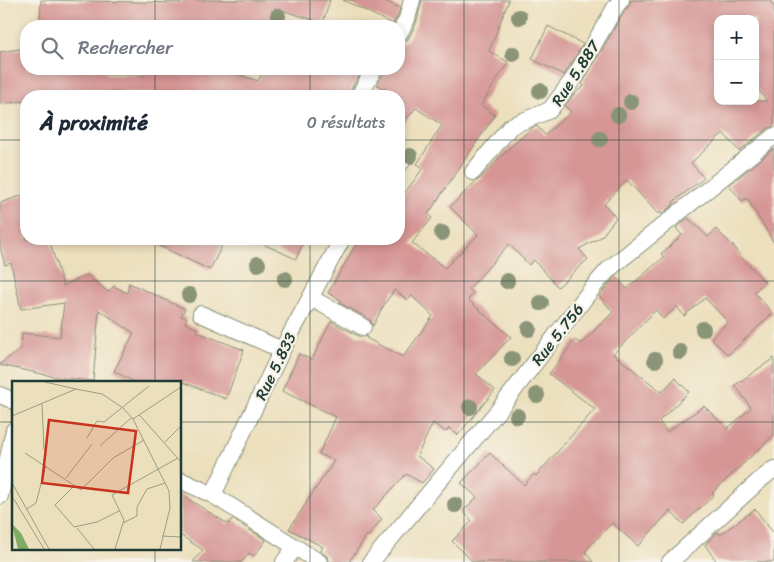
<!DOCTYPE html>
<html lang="fr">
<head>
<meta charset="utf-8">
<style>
	:root { --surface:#fff; --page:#f6f6f7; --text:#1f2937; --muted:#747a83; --line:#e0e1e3 }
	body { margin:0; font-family:Sriracha,sans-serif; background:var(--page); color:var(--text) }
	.controls { position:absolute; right:15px; top:15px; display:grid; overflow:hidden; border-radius:10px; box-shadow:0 2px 8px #0003 }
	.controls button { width:45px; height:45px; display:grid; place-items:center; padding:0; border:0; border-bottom:1px solid var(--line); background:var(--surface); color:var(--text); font:25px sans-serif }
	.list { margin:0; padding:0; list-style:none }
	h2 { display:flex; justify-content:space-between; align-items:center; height:65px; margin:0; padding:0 20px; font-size:21px }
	h2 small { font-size:16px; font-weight:400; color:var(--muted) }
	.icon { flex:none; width:28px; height:28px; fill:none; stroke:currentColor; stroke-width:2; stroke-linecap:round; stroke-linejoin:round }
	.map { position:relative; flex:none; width:774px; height:562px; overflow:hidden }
	.search { position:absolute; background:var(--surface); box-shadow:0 2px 8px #0003; left:20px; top:20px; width:385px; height:55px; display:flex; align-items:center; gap:12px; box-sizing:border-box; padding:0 18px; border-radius:20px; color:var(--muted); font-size:19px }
	.panel { position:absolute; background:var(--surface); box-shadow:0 2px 8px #0003; left:20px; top:90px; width:385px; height:155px; border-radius:20px }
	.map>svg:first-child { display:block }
	.building { fill:#d69695; fill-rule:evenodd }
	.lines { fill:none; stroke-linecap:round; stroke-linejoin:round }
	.street-casing { stroke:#868e78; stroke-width:18 }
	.street { stroke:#fff; stroke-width:16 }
	.tree { fill:#8a9578 }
	.grid { fill:none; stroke:#1f3d34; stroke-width:1; stroke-opacity:0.55 }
	.labels { text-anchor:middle; stroke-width:4.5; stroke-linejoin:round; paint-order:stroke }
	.street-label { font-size:16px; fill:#1f3d34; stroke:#f7f3e8 }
	.inset-road { fill:none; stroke:#9a9e86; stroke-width:1 }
	.view { fill:#c8321e; fill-opacity:0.15; stroke:#c8321e; stroke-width:2.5 }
	.inset-edge { fill:none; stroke:#1f3d34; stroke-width:2.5 }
</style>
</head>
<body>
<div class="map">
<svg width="774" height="562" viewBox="0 0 774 562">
	<rect width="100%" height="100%" fill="#f7f3e8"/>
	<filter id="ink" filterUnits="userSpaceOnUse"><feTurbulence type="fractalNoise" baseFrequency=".02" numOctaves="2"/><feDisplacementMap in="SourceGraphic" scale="10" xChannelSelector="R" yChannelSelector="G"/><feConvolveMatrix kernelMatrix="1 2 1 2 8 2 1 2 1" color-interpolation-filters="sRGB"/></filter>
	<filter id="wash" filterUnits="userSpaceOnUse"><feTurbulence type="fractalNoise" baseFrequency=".0096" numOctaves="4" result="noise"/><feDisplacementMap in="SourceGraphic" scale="20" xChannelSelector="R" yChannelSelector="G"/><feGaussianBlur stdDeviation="1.12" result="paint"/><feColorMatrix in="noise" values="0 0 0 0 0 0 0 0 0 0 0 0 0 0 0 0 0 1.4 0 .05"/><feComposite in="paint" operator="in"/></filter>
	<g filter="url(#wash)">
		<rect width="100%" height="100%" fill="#ecdfbc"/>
		<g id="blocks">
			<g class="building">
				<polygon points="41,0 182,3 182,0 330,0 323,23 275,8 270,26 40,26"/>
				<polygon points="343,0 383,0 400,8 398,15 393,24"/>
				<path d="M422,0H509L489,51L508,62L481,105L495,115L428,214L432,218L412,243L445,268L478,235L450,207L475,182L481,178L502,155L532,128L537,126L545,135L571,112L565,106L575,93L584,86L582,84L624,12L629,6L631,0H769L774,6V126L768,128L739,151L723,133L691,163L704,178L673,202L674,204L662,214L660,212L658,214L627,180L604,204L616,218L601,237L579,249L588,259L558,287L534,260L529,265L509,244L469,289L473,293L468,300L511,337L476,374L495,390L458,435L449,428L446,432L433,423L417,456L434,469L422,483L406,474L373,510L382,519L368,536L367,535L349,562H329L328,557L320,551L323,547L289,529L334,461L319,454L336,417L282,391L299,354L312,360L331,321L358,336L363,337L367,336L366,338L403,357L433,316L412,296L408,300L394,290L382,308L373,326L371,321L368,318L340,303L341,300L328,293L359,239H399V201L423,168L417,164L442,125L416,108L399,128V96L377,85L383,74L384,69H399V44L404,43L408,39L416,24ZM718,19H755V85L767,101H718Z"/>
				<polygon points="548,26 583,44 564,75 532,59"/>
				<polygon points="26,48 26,69 107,69 107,75 145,75 145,69 223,69 258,81 264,69 363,69 350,91 349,96 176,96 178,93 102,92 101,96 26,96 26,101 0,104 0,52"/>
				<polygon points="774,149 774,243 747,198 742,201 729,185"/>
				<polygon points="26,194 26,239 49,239 63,286 87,275 108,292 114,286 127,293 129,283 185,309 181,316 187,318 185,323 198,329 197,332 244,350 226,399 183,382 134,382 114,371 134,333 99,310 93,381 61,378 0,365 0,364 21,349 22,333 60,337 64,303 21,309 11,263 5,265 0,247 0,203"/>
				<polygon points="688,218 708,237 716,229 737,250 736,251 765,282 754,292 773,313 728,355 711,338 728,322 705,298 684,316 677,307 663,319 656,310 613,354 662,392 675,378 689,392 659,421 667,432 704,406 727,429 751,408 735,385 774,358 774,435 712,493 714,495 683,524 670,511 638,546 612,523 585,551 593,562 473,562 452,541 472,521 463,511 477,497 461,483 490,453 524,485 534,474 536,476 595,409 549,374 575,340 581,344 613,312 599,296 616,276 627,289 664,257 661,254 682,235 676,228"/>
				<polygon points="145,239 225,239 210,270"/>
				<polygon points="252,239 305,239 296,259"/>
				<polygon points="180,494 228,524 232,519 266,540 254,556 249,553 242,562 193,562 203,550 180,535"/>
				<polygon points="755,509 774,534 774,562 717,562 705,545 718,532 720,535"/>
			</g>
		</g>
	</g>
	<g filter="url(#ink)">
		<use href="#blocks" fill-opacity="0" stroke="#868e78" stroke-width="1"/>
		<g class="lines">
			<g class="street-casing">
				<g id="street">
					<polyline points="399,34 407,19 412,0"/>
					<polyline points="359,96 374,69"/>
					<polyline points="399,164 403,160"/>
					<polyline points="473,172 511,126 550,110 576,75 616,6 621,0"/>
					<polyline points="311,298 363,327"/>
					<polyline points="201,314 282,350"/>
					<polyline points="0,395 14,401"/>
					<polyline points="180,480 213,495 319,562"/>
					<polyline points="213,495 282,350 342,239"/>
					<polyline points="0,496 14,430"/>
					<polyline points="284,562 295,548"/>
					<polyline points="371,562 497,412 594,286 609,269 774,136"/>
					<polyline points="670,562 760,480 774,469"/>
				</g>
			</g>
			<use href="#street" class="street"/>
		</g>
		<g class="tree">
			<circle cx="278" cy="16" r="8"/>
			<circle cx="519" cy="17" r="8"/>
			<circle cx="513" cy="54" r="8"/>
			<circle cx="540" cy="91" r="8"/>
			<circle cx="631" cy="102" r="8"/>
			<circle cx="618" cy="115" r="8"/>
			<circle cx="600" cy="139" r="8"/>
			<circle cx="410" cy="156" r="8"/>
			<circle cx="442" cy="233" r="8"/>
			<circle cx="258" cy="264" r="8"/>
			<circle cx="285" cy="279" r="8"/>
			<circle cx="507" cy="281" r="8"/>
			<circle cx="189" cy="295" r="8"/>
			<circle cx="541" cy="303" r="8"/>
			<circle cx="529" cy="329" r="8"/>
			<circle cx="703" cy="329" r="8"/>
			<circle cx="680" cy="352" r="8"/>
			<circle cx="512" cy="359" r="8"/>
			<circle cx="655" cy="360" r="8"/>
			<circle cx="537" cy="395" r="8"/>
			<circle cx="470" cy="407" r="8"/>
			<circle cx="517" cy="416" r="8"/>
			<circle cx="455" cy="505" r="8"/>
		</g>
	</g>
	<path class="grid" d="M155,0V26M310,0V26M464,0V562M619,0V562M155,69V96M310,69V96M0,140H26M399,140H774M155,239V382M310,239V562M0,281H774M0,422H14M180,422H774M155,548V562"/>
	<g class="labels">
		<g class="street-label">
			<text transform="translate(575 73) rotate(-57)" y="6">Rue 5.887</text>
			<text transform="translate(557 334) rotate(-52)" y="6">Rue 5.756</text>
			<text transform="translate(275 366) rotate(-64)" y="6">Rue 5.833</text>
		</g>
	</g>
	<g transform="translate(12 381)">
		<rect width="169" height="169" fill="#ecdfbc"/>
		<path d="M0,143L9,152L17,168H6Z" fill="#80ab62"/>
		<path class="inset-road" d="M33,1L64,8M30,23L32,69M127,34L169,6M0,35L64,8L90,13L111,27L121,38L157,110L158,127L148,168M121,38L127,34L131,38L169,81M75,57L85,40L92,41L137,5M153,61L169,45M88,65L120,36M13,72L69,109L101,77L132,59M54,97L80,63M0,102L37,168M63,104L43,124L62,146L85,141L107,130M0,115L32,168M15,128L24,122L34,84M111,142L125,135V126L135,108L153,102M65,147L82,168M150,155L169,156M103,168L112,139L100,114L166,77"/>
		<path class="view" d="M37,39L124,50L116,112L30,102Z"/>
		<rect width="169" height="169" class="inset-edge"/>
	</g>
</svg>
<div class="controls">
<button>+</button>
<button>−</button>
</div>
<div class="search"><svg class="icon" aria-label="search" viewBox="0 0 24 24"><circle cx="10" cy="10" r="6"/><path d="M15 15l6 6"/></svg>Rechercher</div>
<section class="panel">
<h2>À proximité<small>0 résultats</small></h2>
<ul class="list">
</ul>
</section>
</div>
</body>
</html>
